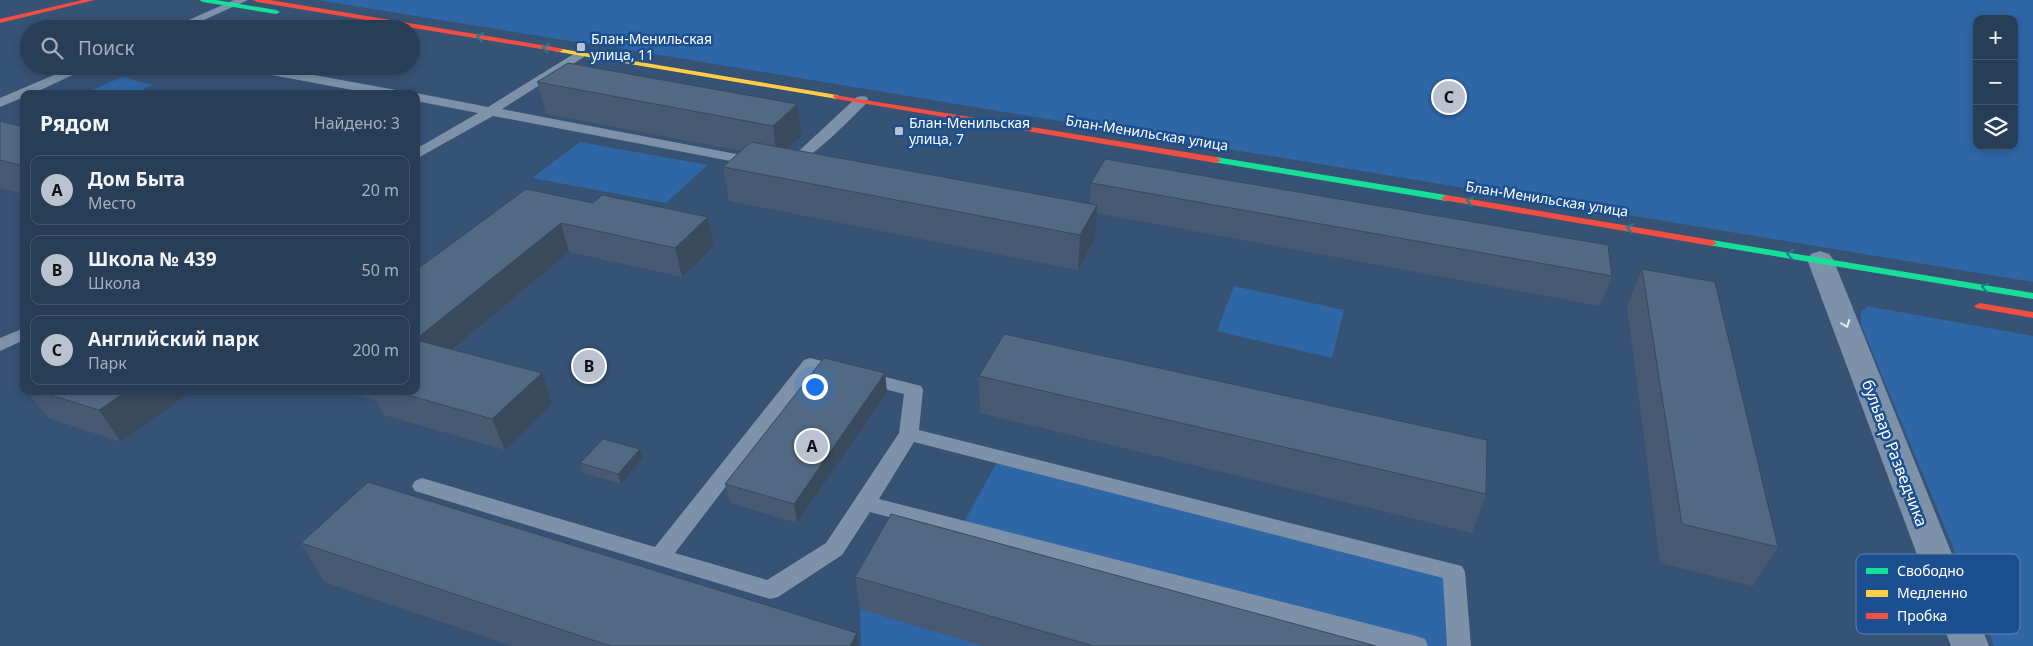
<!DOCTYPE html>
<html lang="ru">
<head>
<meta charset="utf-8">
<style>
	:root { --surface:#283e57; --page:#344961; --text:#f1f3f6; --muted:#a5aeba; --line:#44576d; --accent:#b9c2ce }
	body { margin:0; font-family:"Noto Sans",sans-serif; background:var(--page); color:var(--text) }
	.controls { position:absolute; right:15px; top:15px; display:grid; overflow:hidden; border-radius:10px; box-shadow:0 2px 8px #0003 }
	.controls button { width:45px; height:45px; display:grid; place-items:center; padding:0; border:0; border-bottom:1px solid var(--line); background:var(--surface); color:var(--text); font:25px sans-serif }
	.you { position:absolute; left:814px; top:386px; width:18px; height:18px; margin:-12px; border:4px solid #fff; border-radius:50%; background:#1a73e8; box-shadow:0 0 0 8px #1a73e833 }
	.badge { display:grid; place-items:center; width:32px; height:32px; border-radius:50%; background:var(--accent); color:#111; font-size:16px; font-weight:700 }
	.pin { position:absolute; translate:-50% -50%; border:2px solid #fff; box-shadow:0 1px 5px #0006 }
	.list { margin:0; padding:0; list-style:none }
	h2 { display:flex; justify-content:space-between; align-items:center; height:65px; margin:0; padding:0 20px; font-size:21px }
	h2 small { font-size:16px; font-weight:400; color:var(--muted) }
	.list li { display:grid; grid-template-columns:32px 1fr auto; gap:15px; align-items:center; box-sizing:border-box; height:70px; margin:0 10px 10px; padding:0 10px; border:1px solid var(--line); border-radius:10px }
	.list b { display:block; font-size:19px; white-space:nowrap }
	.list p { margin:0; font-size:16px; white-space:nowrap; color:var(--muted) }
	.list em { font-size:16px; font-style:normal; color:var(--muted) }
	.icon { flex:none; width:28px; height:28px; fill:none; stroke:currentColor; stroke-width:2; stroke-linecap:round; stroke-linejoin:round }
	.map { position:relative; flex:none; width:2033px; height:646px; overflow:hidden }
	.search { position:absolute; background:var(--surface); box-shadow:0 2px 8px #0003; left:20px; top:20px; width:400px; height:55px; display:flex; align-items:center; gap:12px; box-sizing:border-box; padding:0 18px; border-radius:28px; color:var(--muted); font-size:19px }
	.panel { position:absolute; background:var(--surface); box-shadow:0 2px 8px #0003; left:20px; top:90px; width:400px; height:305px; border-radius:10px }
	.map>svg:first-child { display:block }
	.green { fill:#2f66a5; fill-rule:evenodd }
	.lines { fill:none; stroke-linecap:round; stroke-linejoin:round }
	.lane { fill:#7d92a8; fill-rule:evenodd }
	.street { fill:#7d92a8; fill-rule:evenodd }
	.fast { fill:#16e098; fill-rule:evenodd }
	.slow { fill:#ffcf43; fill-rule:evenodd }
	.jam { fill:#f24e42; fill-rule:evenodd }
	.wall { fill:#475a72 }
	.shaded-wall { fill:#394a5c }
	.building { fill:#526984; stroke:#394a5c }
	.oneway { stroke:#198292 }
	.oneway2 { stroke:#e5e9ee }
	.poi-dot { fill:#b9c2ce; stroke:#1b4f8f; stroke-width:2 }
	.labels { text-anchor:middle; stroke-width:5; stroke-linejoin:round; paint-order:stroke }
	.far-poi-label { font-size:14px; fill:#fff; stroke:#1b4f8f; text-anchor:start }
	.far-street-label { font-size:14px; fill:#fff; stroke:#1b4f8f }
	.street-label { font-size:16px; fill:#fff; stroke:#1b4f8f }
	.key { fill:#1b4f8f; stroke:#5f84b1; stroke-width:1 }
	.key-label { font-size:14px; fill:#fff }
</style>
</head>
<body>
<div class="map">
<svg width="2033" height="646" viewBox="0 0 2033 646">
	<rect width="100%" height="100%" fill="#365274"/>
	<g class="green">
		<path d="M317,0H2033V282L618,48L622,44L597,40L588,44ZM1977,19H2014V146H1977Z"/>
		<polygon points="122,77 153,85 133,94 82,94"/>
		<polygon points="580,142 708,165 666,203 532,178"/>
		<polygon points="1234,286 1344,310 1332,358 1217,331"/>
		<polygon points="1867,306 2033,336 2033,646 1994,646 1861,325 1861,312"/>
		<polygon points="1000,457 1454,572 1459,646 1416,646 961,527"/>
		<polygon points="860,609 984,646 861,646"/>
	</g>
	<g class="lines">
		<g class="lane">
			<polygon points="234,0 248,0 184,29 168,29"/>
			<polygon points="580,50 586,54 584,57 502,109 757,158 762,159 764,162 762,165 757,166 493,116 416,159 416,149 478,113 416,101 416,94 414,94 416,93 488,107"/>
			<polygon points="75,66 92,66 32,94 24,94 24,97 0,107 0,98"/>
			<polygon points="238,66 265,66 396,90 402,94 374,94 244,70"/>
			<path d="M862,96L867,97L868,100L867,103C850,118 803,172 780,166L778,163L780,160L801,149L857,97Z"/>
			<polygon points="24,328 24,340 0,351 0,338"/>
			<path d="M810,358L921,386L923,390L919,430L1462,566L1465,572L1471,646H1447L1443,578L914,442L879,499L1416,636L1425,639L1428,646H1377L870,512L842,555L778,597L770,599L415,491L412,486L415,481L422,478L655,547L804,360ZM814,371L904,394L899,433L826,543L767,580L675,553Z"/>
		</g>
		<polygon class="street" points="1820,251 1829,254 1833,259 1989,646 1951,646 1807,259 1811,254"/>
		<g class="fast">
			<polygon points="199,0 216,0 276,10 280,12 276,14 203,2"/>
			<polygon points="1216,157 1446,195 1451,198 1446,201 1213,162 1213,158"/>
			<polygon points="1712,240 2033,293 2033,299 1708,245 1707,243"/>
		</g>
		<polygon class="slow" points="556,48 837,95 841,97 837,99 559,52 556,52"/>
		<g class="jam">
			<polygon points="82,0 95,0 0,23 0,19"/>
			<polygon points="253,0 270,0 559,48 563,50 559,52 257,2"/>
			<polygon points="834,95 1216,157 1221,160 1216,163 837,99 833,97"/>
			<polygon points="1446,195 1712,240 1717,243 1712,246 1443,200 1441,198"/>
			<polygon points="1980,303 2033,312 2033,318 1976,308 1974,306"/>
		</g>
	</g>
	<g class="wall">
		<polygon points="537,82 797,104 802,136 788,149 1090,204 1091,183 1612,276 1600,306 1096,213 1095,239 1078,270 729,201 723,167 741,151 546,114"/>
		<polygon points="0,121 24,127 24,194 0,188"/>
		<polygon points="593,203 708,217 714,246 682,277 569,252 453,350 552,404 505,450 384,415 377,401 342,391 416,391 416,270"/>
		<polygon points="1642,269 1778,547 1753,586 1660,563 1627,306"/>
		<polygon points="979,376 1486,494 1472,533 980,413"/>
		<polygon points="27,391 192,391 121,442 48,418"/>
		<polygon points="887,392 797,523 730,503 725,484"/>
		<polygon points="643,459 621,484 583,473 580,463"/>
		<polygon points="301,543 857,633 859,646 512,646 324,582"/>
		<polygon points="855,577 1376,646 984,646 860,609"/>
	</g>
	<g class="shaded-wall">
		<polygon points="797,104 802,136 777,158 773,126"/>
		<polygon points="1097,205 1095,239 1078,270 1080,235"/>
		<polygon points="708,217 714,246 682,277 675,248"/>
		<polygon points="561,223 569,252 428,370 416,343 416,339"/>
		<polygon points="542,373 552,404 505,450 492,419"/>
		<polygon points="885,373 887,392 797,523 794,504"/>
		<polygon points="127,391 192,391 121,442 99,410"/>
		<polygon points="640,449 643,459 621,484 618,474"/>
		<polygon points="857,633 859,646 850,646"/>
	</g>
	<g class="building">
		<polygon points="568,63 797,104 773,126 537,82"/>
		<polygon points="0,121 24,127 24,166 0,160"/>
		<polygon points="751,142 1097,205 1080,235 723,167"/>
		<polygon points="1105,159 1608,245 1612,276 1091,183"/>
		<polygon points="526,189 593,203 602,195 708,217 675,248 561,223 416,339 416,270"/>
		<polygon points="1642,269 1715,282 1778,547 1682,524"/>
		<polygon points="1004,334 1487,440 1486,494 979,376"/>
		<polygon points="416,340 542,373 492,419 394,391 416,391"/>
		<polygon points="824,358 885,373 794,504 725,484"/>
		<polygon points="38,391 127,391 99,410"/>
		<polygon points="603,439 640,449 618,474 580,463"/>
		<polygon points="368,482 857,633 850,646 611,646 301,543"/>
		<polygon points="891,514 1376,646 1094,646 855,577"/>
	</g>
	<defs><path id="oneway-chevron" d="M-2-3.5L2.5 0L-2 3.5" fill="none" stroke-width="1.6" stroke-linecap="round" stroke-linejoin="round" transform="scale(1.25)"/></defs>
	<g class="oneway">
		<use href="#oneway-chevron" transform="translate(480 37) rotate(-171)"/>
		<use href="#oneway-chevron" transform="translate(546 48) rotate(-171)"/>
		<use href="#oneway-chevron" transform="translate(1470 201) rotate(-171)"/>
		<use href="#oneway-chevron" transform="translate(1630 228) rotate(-171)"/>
		<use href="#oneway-chevron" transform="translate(1790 254) rotate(-171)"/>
		<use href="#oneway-chevron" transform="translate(1985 287) rotate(-170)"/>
	</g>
	<use class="oneway2" href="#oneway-chevron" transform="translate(1846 324) rotate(69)"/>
	<g class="poi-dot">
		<rect x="576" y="42" width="10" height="10" rx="2.5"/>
		<rect x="894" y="126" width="10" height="10" rx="2.5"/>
	</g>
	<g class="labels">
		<g class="far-poi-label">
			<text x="591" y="44">Блан-Менильская<tspan x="591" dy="16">улица, 11</tspan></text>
			<text x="909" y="128">Блан-Менильская<tspan x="909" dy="16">улица, 7</tspan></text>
		</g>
		<g class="far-street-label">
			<text transform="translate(1147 133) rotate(9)" y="5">Блан-Менильская улица</text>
			<text transform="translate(1547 199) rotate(9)" y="5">Блан-Менильская улица</text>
		</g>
		<g class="street-label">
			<text transform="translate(1895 453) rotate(69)" y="6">бульвар Разведчика</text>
		</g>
	</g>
	<rect x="1856" y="554" width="164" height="80" rx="8" class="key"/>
	<rect x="1866" y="568" width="22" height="6" fill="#16e098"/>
	<rect x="1866" y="590" width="22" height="7" fill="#ffcf43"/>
	<rect x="1866" y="613" width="22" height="6" fill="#f24e42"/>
	<g class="key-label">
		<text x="1897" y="576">Свободно</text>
		<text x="1897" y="598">Медленно</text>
		<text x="1897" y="621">Пробка</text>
	</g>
</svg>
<div class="controls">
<button>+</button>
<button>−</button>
<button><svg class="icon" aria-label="layers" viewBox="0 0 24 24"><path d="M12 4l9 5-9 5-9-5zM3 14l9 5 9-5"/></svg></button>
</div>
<div class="you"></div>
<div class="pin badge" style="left:812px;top:446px">A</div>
<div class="pin badge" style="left:589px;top:366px">B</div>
<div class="pin badge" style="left:1449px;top:97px">C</div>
<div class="search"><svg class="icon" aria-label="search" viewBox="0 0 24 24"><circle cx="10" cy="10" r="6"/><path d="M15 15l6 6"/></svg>Поиск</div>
<section class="panel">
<h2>Рядом<small>Найдено: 3</small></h2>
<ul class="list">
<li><span class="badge">A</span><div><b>Дом Быта</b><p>Место</p></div><em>20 m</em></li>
<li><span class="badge">B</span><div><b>Школа № 439</b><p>Школа</p></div><em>50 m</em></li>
<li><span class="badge">C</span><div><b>Английский парк</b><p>Парк</p></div><em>200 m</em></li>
</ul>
</section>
</div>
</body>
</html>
